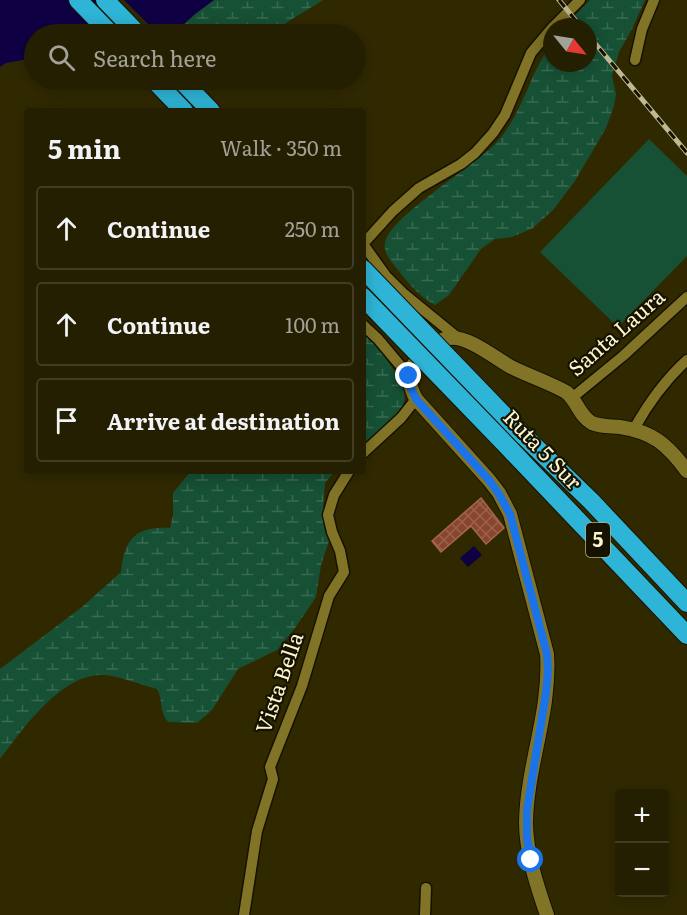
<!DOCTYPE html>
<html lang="en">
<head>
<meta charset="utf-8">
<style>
	:root { --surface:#241f00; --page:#2c270a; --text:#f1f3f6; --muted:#a3a299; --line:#413d22 }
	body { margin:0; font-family:Literata,serif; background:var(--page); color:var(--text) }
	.controls { position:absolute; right:18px; bottom:18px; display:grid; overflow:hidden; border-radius:6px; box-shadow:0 3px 15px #0003 }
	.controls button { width:54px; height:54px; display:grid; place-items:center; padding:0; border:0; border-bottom:2px solid var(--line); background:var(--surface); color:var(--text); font:30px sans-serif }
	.compass { position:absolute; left:543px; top:18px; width:54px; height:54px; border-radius:50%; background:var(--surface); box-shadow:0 3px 15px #0003; rotate:120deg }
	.stop { position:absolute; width:18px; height:18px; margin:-14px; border:4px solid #1a73e8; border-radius:50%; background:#fff }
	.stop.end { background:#1a73e8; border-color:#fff; box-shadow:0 2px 6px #0008 }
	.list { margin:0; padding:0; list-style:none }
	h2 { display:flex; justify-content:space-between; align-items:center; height:78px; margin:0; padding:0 24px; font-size:26px }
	h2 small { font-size:20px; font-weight:400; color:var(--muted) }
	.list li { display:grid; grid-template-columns:39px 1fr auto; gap:18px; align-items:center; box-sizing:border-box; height:84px; margin:0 12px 12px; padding:0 12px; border:2px solid var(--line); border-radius:6px }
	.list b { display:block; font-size:22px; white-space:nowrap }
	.list em { font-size:20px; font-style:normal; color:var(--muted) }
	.icon { flex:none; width:33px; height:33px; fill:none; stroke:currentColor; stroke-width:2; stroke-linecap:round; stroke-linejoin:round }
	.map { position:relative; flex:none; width:687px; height:915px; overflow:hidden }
	.search { position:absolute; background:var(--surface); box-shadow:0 3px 15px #0003; left:24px; top:24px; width:342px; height:66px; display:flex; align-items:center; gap:15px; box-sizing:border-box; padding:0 21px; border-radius:33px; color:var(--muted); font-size:22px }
	.panel { position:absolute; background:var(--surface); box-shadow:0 3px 15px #0003; left:24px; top:108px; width:342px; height:366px; border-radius:6px }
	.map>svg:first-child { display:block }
	.wetland { fill:url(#wetland-marsh) }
	.pitch { fill:#165035 }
	.water { fill:#0f0044 }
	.building { fill:url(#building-cross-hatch); stroke:#aa644d; stroke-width:1.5 }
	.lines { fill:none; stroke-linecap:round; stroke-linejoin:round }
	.minor-casing { stroke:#161200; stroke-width:13 }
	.tertiary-casing { stroke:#161200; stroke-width:16 }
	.motorway-casing { stroke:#161200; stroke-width:20 }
	.minor { stroke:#827427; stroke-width:10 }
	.tertiary { stroke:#827427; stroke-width:14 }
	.motorway { stroke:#2eb4d6; stroke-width:18 }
	.rail-casing { stroke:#bfb892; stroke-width:5 }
	.rail { stroke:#161200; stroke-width:3; stroke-dasharray:9; stroke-linecap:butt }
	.motorway-bridge-casing { stroke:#161200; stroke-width:20; stroke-linecap:butt }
	.motorway-bridge { stroke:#2eb4d6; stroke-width:18 }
	.route { stroke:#1a73e8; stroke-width:8 }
	.labels { text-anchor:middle; stroke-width:4.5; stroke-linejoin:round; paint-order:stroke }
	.shield { fill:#161200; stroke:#b6b192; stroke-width:1.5 }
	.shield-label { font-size:20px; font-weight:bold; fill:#fbf5d0 }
	.street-label { font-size:21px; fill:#fbf5d0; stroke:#161200 }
</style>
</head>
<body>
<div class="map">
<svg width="687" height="915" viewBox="0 0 687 915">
	<defs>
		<pattern id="wetland-marsh" width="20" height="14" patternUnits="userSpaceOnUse" patternTransform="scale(1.5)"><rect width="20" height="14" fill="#165035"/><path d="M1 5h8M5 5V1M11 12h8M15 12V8" fill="none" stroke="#396a51"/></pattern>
		<pattern id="building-cross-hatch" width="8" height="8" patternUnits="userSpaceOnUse" patternTransform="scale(1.5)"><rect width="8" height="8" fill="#88462f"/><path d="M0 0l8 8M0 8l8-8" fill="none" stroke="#9a614c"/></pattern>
	</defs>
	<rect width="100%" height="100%" fill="#302900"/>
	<g class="wetland">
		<polygon points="214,0 323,0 268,34 173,34 195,14"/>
		<path d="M590,0H645L632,29L619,52L612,76L616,94L614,106L606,128L575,181L553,210L533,228L512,237L495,239L481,249L449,295L435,305C420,297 408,283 398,270C392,262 383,254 385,243C389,217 475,166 496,143C523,114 529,74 552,43V63H588V27H564Z"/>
		<path d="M363,331C375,344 410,384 404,402C399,417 375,435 363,446Z"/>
		<path d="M191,471H335L325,483L323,507L332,532L321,565L316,597L295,628L277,650L238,669L212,710L197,723L168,722C158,708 164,702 157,689C141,685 120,676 104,675C62,672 22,730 0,759V669L82,607L121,572C124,539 136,526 170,528L173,516V493Z"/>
	</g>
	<polygon class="pitch" points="649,139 687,176 687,256 618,327 540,252"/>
	<g class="water">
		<polygon points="0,0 103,0 97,4 127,34 34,34 34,58 6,63 0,67"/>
		<polygon points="124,0 214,0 195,14 173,34 158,34"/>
		<polygon points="474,546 482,555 468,567 460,558"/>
	</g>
	<polygon class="building" points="481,498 504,528 486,544 471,526 441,552 432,541"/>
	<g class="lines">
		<g class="minor-casing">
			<g id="minor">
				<polyline points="553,27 580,0"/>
				<polyline points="635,60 642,29 654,0"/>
				<polyline points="363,244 393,211 419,188 461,164 475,153 493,133 505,115 531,53 552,28"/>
				<polyline points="363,244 386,276 404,294 458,338"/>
				<polyline points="363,325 378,339 409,376"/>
				<polyline points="573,397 623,356 687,297"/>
				<path d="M634,429C649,402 664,381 687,360"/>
				<polyline points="363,453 401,418 416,399"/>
				<polyline points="244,915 257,831 273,779 270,767 302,686 329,596 344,572 340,551 332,532 328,515 334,495 349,471"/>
				<polyline points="425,915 426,888"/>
			</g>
		</g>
		<g class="tertiary-casing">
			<path id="tertiary" d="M547,915C537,886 526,853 526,822C527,765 551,711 547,654L510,514L499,493L489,480L416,399C409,385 406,374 416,361C424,351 436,339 450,338C468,336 495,358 511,367C529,376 548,382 566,392C577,400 579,416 592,423C601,427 611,426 620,427C653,432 667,444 687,471"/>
		</g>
		<g class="motorway-casing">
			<g id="motorway">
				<polyline points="78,0 111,34"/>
				<polyline points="105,0 138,34"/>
				<polyline points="154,80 184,111"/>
				<polyline points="181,80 211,111"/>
				<polyline points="522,434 592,502 687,603"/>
				<polyline points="508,447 687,635"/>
			</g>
		</g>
		<use href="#minor" class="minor"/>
		<use href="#tertiary" class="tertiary"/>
		<use href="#motorway" class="motorway"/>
		<g class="rail-casing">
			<g id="rail">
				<polyline points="559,0 581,27"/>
				<polyline points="588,35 687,153"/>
			</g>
		</g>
		<use href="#rail" class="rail"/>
		<g class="motorway-bridge-casing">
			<g id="motorway-bridge">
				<polyline points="363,269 522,434"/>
				<polyline points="363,297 508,447"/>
			</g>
		</g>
		<use href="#motorway-bridge" class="motorway-bridge"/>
	</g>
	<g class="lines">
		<polyline class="route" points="409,376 410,386 416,399 489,480 499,494 510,514 547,654 548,671 546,693 527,810 527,838 531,860"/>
	</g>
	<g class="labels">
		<rect class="shield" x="586" y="523" width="24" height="34" rx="4.5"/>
		<g class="shield-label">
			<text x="598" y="547">5</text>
		</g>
		<g class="street-label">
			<text transform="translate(617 333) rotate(-41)" y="7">Santa Laura</text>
			<text transform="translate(542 450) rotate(46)" y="7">Ruta 5 Sur</text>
			<text transform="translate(280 683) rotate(-71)" y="7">Vista Bella</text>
		</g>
	</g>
</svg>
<div class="controls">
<button>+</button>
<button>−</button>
</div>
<svg class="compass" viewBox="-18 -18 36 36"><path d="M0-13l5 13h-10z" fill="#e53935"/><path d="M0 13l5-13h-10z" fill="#a3a299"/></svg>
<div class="stop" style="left:531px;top:860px"></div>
<div class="stop end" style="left:409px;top:376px"></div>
<div class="search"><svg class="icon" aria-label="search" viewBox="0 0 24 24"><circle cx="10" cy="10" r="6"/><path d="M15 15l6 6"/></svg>Search here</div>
<section class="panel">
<h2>5 min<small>Walk · 350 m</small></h2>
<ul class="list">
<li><svg class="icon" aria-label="ahead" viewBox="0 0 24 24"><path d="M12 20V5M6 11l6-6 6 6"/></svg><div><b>Continue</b></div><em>250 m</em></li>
<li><svg class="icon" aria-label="ahead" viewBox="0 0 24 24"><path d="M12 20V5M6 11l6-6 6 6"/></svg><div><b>Continue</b></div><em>100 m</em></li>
<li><svg class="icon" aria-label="arrive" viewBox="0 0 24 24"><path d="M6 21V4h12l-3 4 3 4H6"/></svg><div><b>Arrive at destination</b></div></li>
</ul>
</section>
</div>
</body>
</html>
